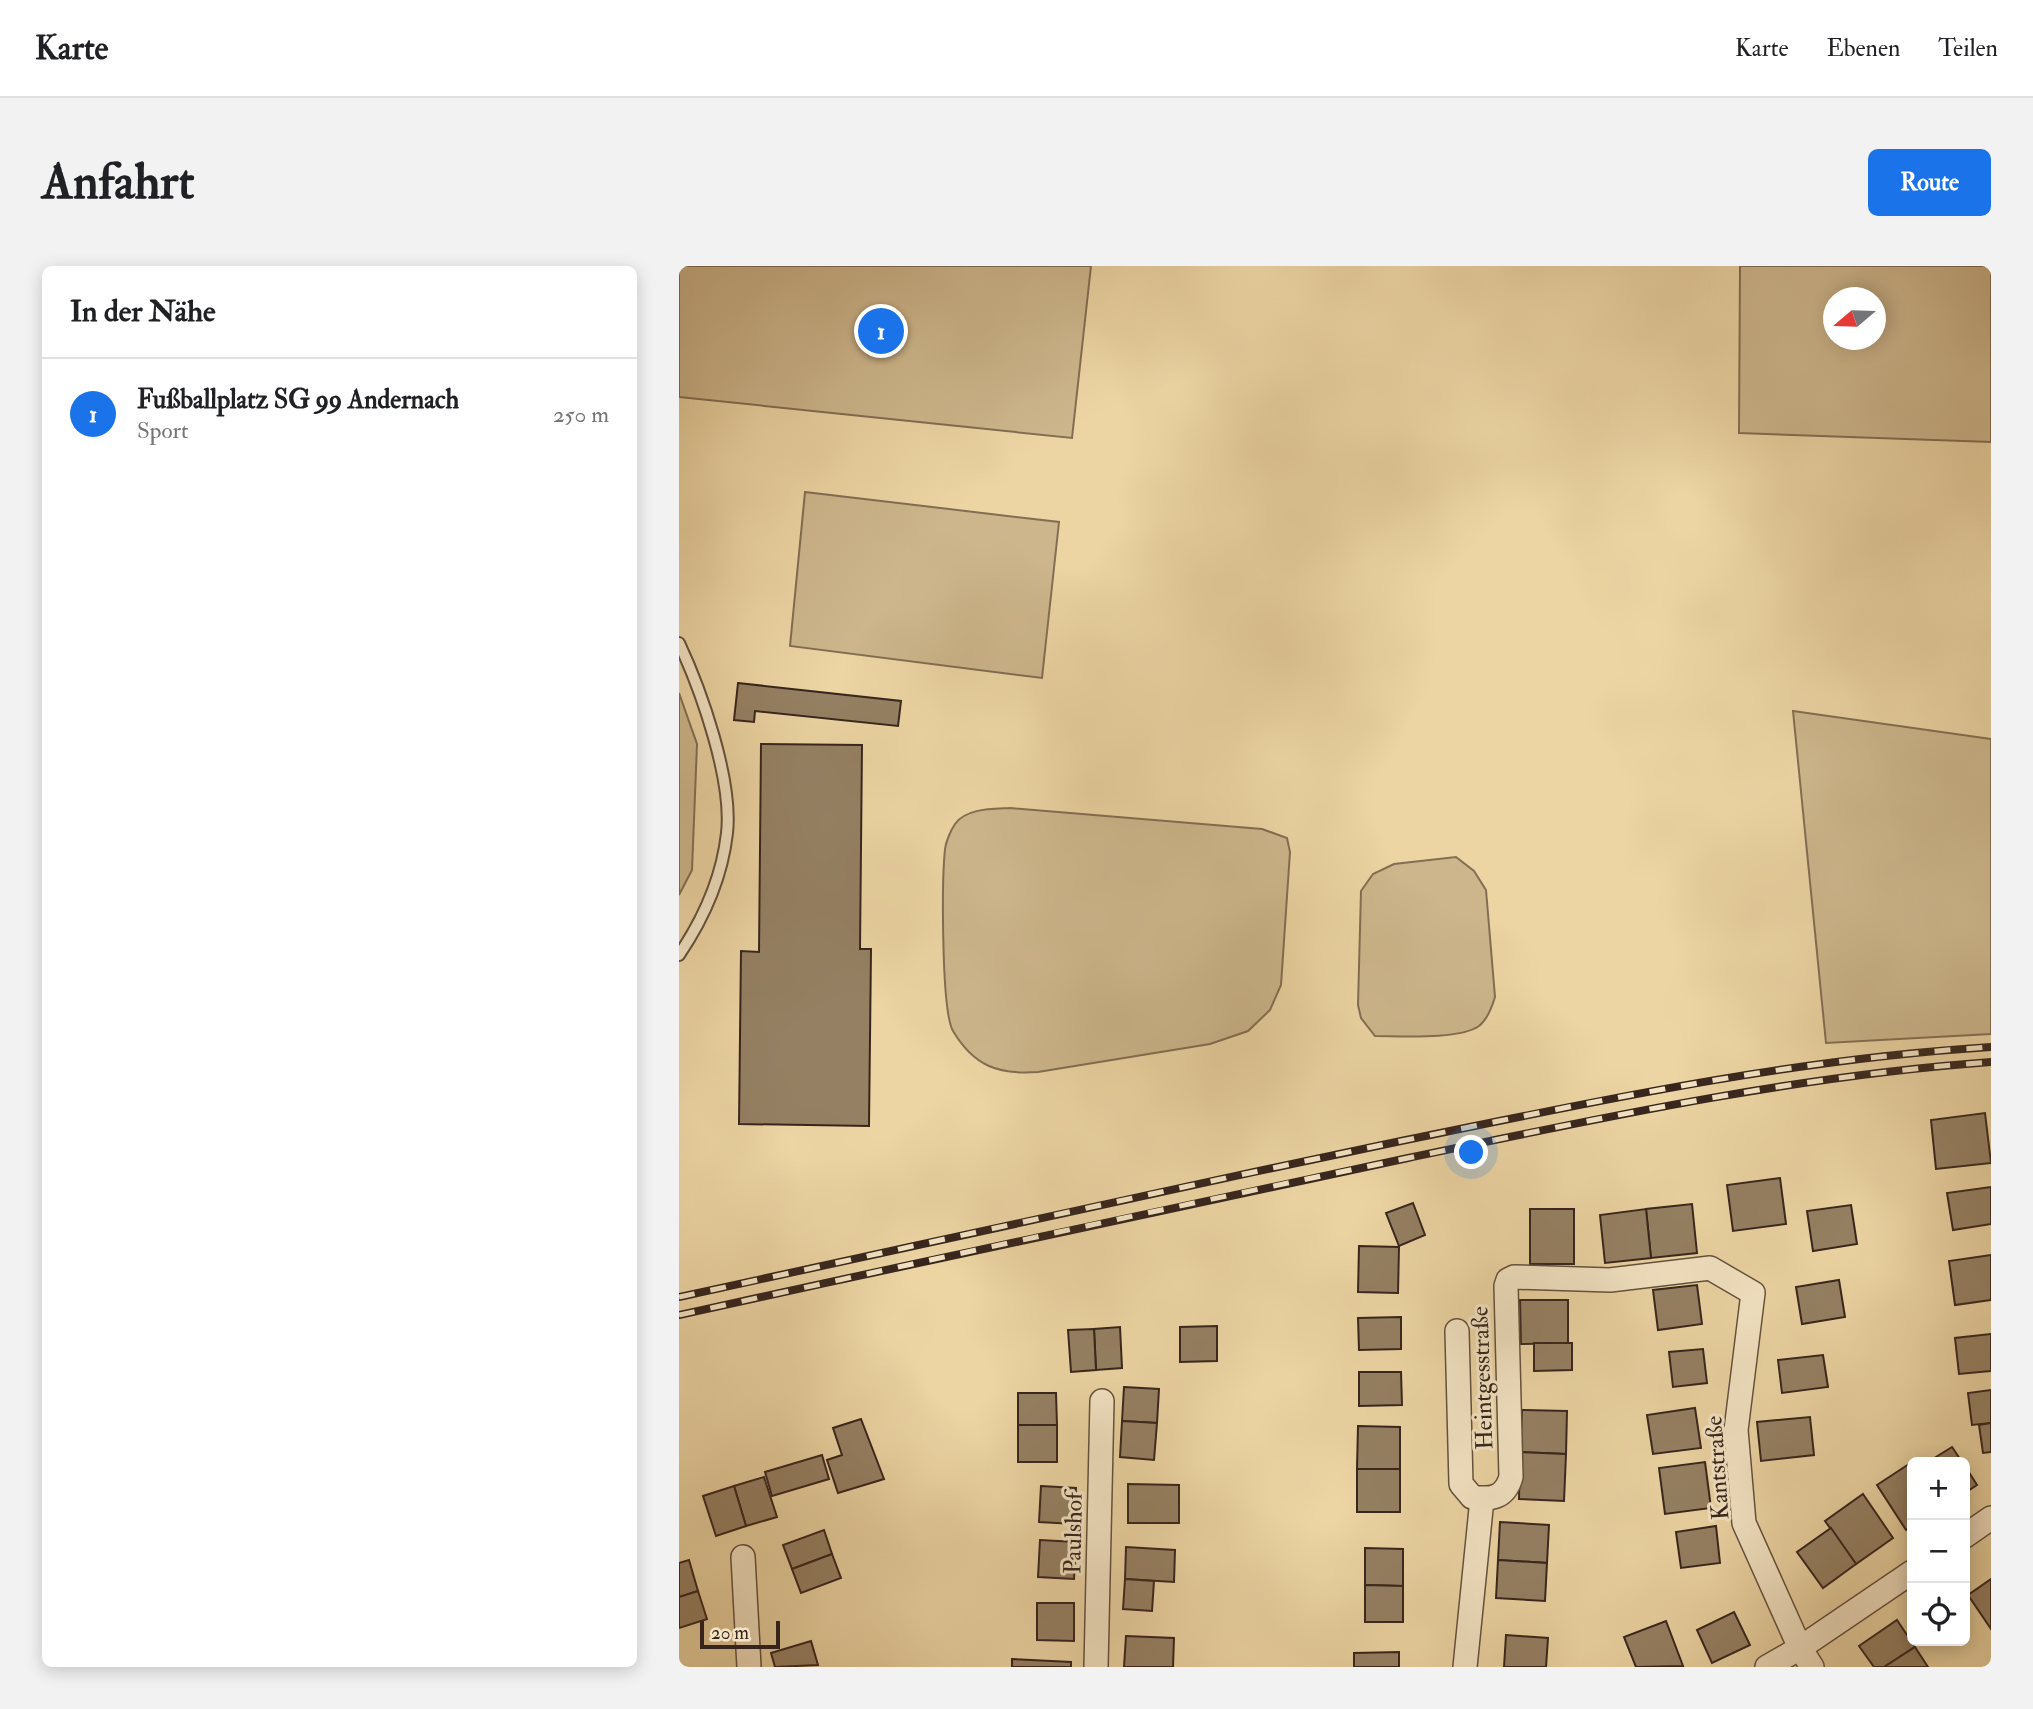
<!DOCTYPE html>
<html lang="de">
<head>
<meta charset="utf-8">
<style>
	:root { --surface:#fff; --page:#f2f2f2; --text:#202124; --muted:#757577; --line:#e0e0e0; --accent:#1a73e8 }
	body { margin:0; font-family:"IM FELL Double Pica",serif; background:var(--page); color:var(--text) }
	.controls { position:absolute; right:21px; bottom:21px; display:grid; overflow:hidden; border-radius:10px; box-shadow:0 4px 18px #0003 }
	.controls button { width:63px; height:63px; display:grid; place-items:center; padding:0; border:0; border-bottom:2px solid var(--line); background:var(--surface); color:var(--text); font:35px sans-serif }
	.compass { position:absolute; left:1144px; top:21px; width:63px; height:63px; border-radius:50%; background:var(--surface); box-shadow:0 4px 18px #0003; rotate:251deg }
	.scale { position:absolute; left:21px; bottom:18px; width:80px; box-sizing:border-box; padding-left:7px; border:4px solid #37251d; border-top:0; font-size:19px; line-height:24px; white-space:nowrap; color:#37251d; -webkit-text-stroke:5px #f3e3c3; paint-order:stroke }
	.you { position:absolute; left:793px; top:887px; width:24px; height:24px; margin:-18px; border:5px solid #fff; border-radius:50%; background:#1a73e8; box-shadow:0 0 0 10px #1a73e833 }
	.badge { display:grid; place-items:center; width:46px; height:46px; border-radius:50%; background:var(--accent); color:#fff; font-size:23px; font-weight:700 }
	.pin { position:absolute; translate:-50% -50%; border:4px solid #fff; box-shadow:0 2px 7px #0006 }
	.list { margin:0; padding:0; list-style:none }
	h2 { display:flex; justify-content:space-between; align-items:center; height:91px; margin:0; padding:0 28px; font-size:30px }
	h2 small { font-size:23px; font-weight:400; color:var(--muted) }
	.list li { display:grid; grid-template-columns:46px 1fr auto; gap:21px; align-items:center; box-sizing:border-box; height:112px; padding:0 28px; border-top:2px solid var(--line) }
	.list b { display:block; font-size:26px; white-space:nowrap }
	.list p { margin:0; font-size:23px; white-space:nowrap; color:var(--muted) }
	.list em { font-size:23px; font-style:normal; color:var(--muted) }
	.icon { flex:none; width:38px; height:38px; fill:none; stroke:currentColor; stroke-width:2; stroke-linecap:round; stroke-linejoin:round }
	.map { position:relative; flex:none; width:1312px; height:1401px; overflow:hidden; border-radius:10px }
	header { display:flex; align-items:center; gap:42px; box-sizing:border-box; height:98px; padding:0 35px; background:var(--surface); border-bottom:2px solid var(--line) }
	header strong { font-size:33px }
	nav { display:flex; gap:38px; margin-inline-start:auto; font-size:24px }
	.intro { display:flex; align-items:center; justify-content:space-between; box-sizing:border-box; height:168px; padding:0 42px }
	h1 { margin:0; font-size:49px }
	.button { padding:18px 32px; border-radius:10px; background:var(--accent); color:#fff; font-size:24px; font-weight:700 }
	main { display:flex; gap:42px; padding:0 42px }
	aside { flex:1; background:var(--surface); border-radius:10px; box-shadow:0 4px 18px #0003 }
	.map>svg:first-child { display:block }
	.green { fill:#cdb68c; stroke:#826e54; stroke-width:2; fill-rule:evenodd }
	.building { fill:#958063; stroke:#37251d; stroke-width:2 }
	.lines { fill:none; stroke-linecap:round; stroke-linejoin:round }
	.service-casing { stroke:#64513e; stroke-width:14 }
	.minor-casing { stroke:#64513e; stroke-width:26 }
	.service { stroke:#f3e3c3; stroke-width:10 }
	.minor { stroke:#f3e3c3; stroke-width:23 }
	.rail-casing { stroke:#37251d; stroke-width:8 }
	.rail { stroke:#f3e3c3; stroke-width:5; stroke-dasharray:16; stroke-linecap:butt }
	.labels { text-anchor:middle; stroke-width:6; stroke-linejoin:round; paint-order:stroke }
	.street-label { font-size:24px; fill:#37251d; stroke:#f3e3c3 }
</style>
</head>
<body>
<header>
<strong>Karte</strong>
<nav><a>Karte</a><a>Ebenen</a><a>Teilen</a></nav>
</header>
<div class="intro"><h1>Anfahrt</h1><a class="button">Route</a></div>
<main>
<aside>
<h2>In der Nähe<small></small></h2>
<ul class="list">
<li><span class="badge">1</span><div><b>Fußballplatz SG 99 Andernach</b><p>Sport</p></div><em>250 m</em></li>
</ul>
</aside>
<div class="map">
<svg width="1312" height="1401" viewBox="0 0 1312 1401">
	<rect width="100%" height="100%" fill="#ecd4a3"/>
	<filter id="stains"><feTurbulence type="fractalNoise" baseFrequency=".00286" numOctaves="4"/><feColorMatrix values="0 0 0 0 .2 0 0 0 0 .09 0 0 0 0 .02 0 0 0 .5 -.17"/></filter>
	<radialGradient id="worn" r=".72"><stop offset=".6" stop-color="#630" stop-opacity="0"/><stop offset="1" stop-color="#630" stop-opacity=".3"/></radialGradient>
	<g class="green">
		<polygon points="0,0 412,0 393,172 0,131"/>
		<path d="M1061,0H1312V176L1060,167ZM1154,32H1196V74H1154Z"/>
		<polygon points="126,226 380,256 363,412 111,380"/>
		<polygon points="0,427 18,478 13,604 0,629"/>
		<polygon points="1114,445 1312,473 1312,768 1147,777"/>
		<path d="M331,542L583,563L608,572L611,586L602,719L591,744L569,765L531,778L359,806C319,809 295,800 274,765C262,744 263,612 266,583C267,575 272,564 276,558C287,542 314,543 331,542Z"/>
		<path d="M777,591L795,605L807,624L816,731C813,741 809,753 800,760C780,774 721,770 696,770L682,752L679,739L682,625L694,608L715,598Z"/>
	</g>
	<g class="building">
		<polygon points="59,417 222,435 219,460 76,445 75,456 55,454"/>
		<polygon points="82,478 183,479 181,683 192,683 190,860 60,858 62,685 80,686"/>
		<polygon points="1306,847 1312,897 1257,903 1252,854"/>
		<polygon points="1101,912 1107,958 1054,965 1048,919"/>
		<polygon points="1312,921 1312,958 1274,964 1268,927"/>
		<polygon points="734,937 746,969 720,980 707,947"/>
		<polygon points="1013,938 1018,987 972,992 967,943"/>
		<polygon points="1172,939 1178,978 1134,985 1128,945"/>
		<rect x="851" y="943" width="44" height="55"/>
		<polygon points="967,943 972,992 926,997 921,949"/>
		<polygon points="680,980 720,981 719,1027 679,1026"/>
		<polygon points="1312,989 1312,1034 1276,1039 1270,995"/>
		<polygon points="1160,1014 1166,1051 1123,1058 1117,1021"/>
		<polygon points="1018,1019 1023,1058 979,1064 974,1024"/>
		<polygon points="841,1034 889,1034 889,1077 842,1078"/>
		<polygon points="722,1051 722,1083 680,1084 679,1052"/>
		<polygon points="538,1060 538,1095 501,1096 501,1061"/>
		<polygon points="441,1061 443,1102 417,1104 415,1063"/>
		<polygon points="415,1063 417,1104 392,1106 389,1064"/>
		<polygon points="1312,1068 1312,1105 1280,1108 1276,1072"/>
		<polygon points="855,1077 893,1077 893,1104 855,1105"/>
		<polygon points="1024,1083 1028,1117 994,1121 990,1086"/>
		<polygon points="1144,1089 1149,1121 1103,1127 1099,1094"/>
		<polygon points="680,1106 722,1106 723,1139 680,1140"/>
		<polygon points="445,1121 480,1123 478,1157 443,1155"/>
		<polygon points="1312,1124 1312,1157 1293,1159 1289,1127"/>
		<polygon points="339,1127 377,1127 378,1159 339,1159"/>
		<polygon points="1016,1142 1022,1182 974,1188 968,1149"/>
		<polygon points="843,1144 888,1145 887,1188 841,1186"/>
		<polygon points="1131,1151 1135,1189 1082,1195 1078,1156"/>
		<polygon points="182,1153 205,1213 159,1227 148,1194 163,1189 154,1162"/>
		<polygon points="443,1155 478,1157 475,1194 441,1191"/>
		<polygon points="1312,1157 1312,1186 1304,1187 1300,1159"/>
		<rect x="339" y="1159" width="39" height="37"/>
		<polygon points="679,1160 721,1161 721,1203 678,1203"/>
		<polygon points="1273,1181 1283,1196 1249,1196"/>
		<polygon points="841,1186 887,1188 885,1235 840,1233"/>
		<polygon points="143,1189 150,1213 93,1230 86,1206"/>
		<polygon points="1026,1196 1032,1242 986,1248 980,1202"/>
		<polygon points="1233,1196 1233,1261 1227,1264 1198,1219"/>
		<polygon points="1286,1200 1298,1219 1286,1227"/>
		<rect x="678" y="1203" width="43" height="43"/>
		<polygon points="85,1211 98,1251 67,1260 55,1220"/>
		<polygon points="449,1218 500,1219 500,1257 449,1257"/>
		<polygon points="55,1220 67,1260 37,1270 24,1230"/>
		<polygon points="362,1220 397,1222 395,1258 360,1256"/>
		<polygon points="1184,1228 1214,1272 1177,1298 1146,1255"/>
		<polygon points="821,1256 870,1259 868,1297 819,1294"/>
		<polygon points="1037,1260 1041,1297 1002,1302 997,1266"/>
		<polygon points="1152,1262 1177,1298 1144,1322 1118,1286"/>
		<polygon points="145,1264 153,1288 113,1303 104,1279"/>
		<polygon points="361,1274 397,1276 395,1313 359,1311"/>
		<polygon points="447,1281 496,1284 495,1316 446,1313"/>
		<polygon points="686,1282 724,1283 724,1320 686,1319"/>
		<polygon points="153,1288 162,1312 122,1327 113,1303"/>
		<polygon points="10,1294 19,1325 0,1331 0,1297"/>
		<polygon points="819,1294 868,1297 866,1335 817,1332"/>
		<polygon points="446,1313 475,1315 473,1345 444,1343"/>
		<polygon points="1312,1313 1312,1363 1289,1329"/>
		<polygon points="686,1319 724,1320 724,1356 686,1356"/>
		<polygon points="19,1325 28,1353 0,1362 0,1331"/>
		<polygon points="358,1337 395,1337 395,1375 358,1374"/>
		<polygon points="1055,1346 1071,1379 1033,1397 1018,1364"/>
		<polygon points="1218,1354 1236,1381 1205,1401 1195,1401 1180,1380"/>
		<polygon points="987,1355 1004,1400 957,1401 945,1371"/>
		<polygon points="827,1369 869,1372 867,1401 825,1401"/>
		<polygon points="447,1370 495,1372 494,1401 445,1401"/>
		<polygon points="132,1375 139,1399 96,1401 92,1387"/>
		<polygon points="1236,1381 1249,1401 1205,1401"/>
		<polygon points="720,1386 720,1401 675,1401 675,1387"/>
		<polygon points="333,1393 392,1396 392,1401 333,1401"/>
	</g>
	<g class="lines">
		<g class="service-casing">
			<path id="service" d="M0,377C22,424 54,514 48,567C43,612 25,652 0,689"/>
		</g>
		<g class="minor-casing">
			<g id="minor">
				<path d="M778,1065L782,1218L793,1231C812,1234 826,1232 832,1211L827,1020L829,1014L835,1011L931,1014L1031,1002L1074,1027L1057,1164L1065,1257L1121,1382L1133,1401"/>
				<polyline points="1286,1270 1312,1252"/>
				<polyline points="64,1291 70,1401"/>
				<polyline points="417,1401 423,1135"/>
				<polyline points="786,1401 803,1233"/>
				<polyline points="1088,1401 1121,1382 1233,1306"/>
			</g>
		</g>
		<use href="#service" class="service"/>
		<use href="#minor" class="minor"/>
		<g class="rail-casing">
			<g id="rail">
				<path d="M0,1031C241,979 481,925 722,875C918,835 1113,793 1312,781"/>
				<path d="M0,1049C243,996 486,942 729,892C921,852 1116,810 1312,796"/>
			</g>
		</g>
		<use href="#rail" class="rail"/>
	</g>
	<g class="labels">
		<g class="street-label">
			<text transform="translate(803 1112) rotate(-92)" y="8">Heintgesstraße</text>
			<text transform="translate(1038 1202) rotate(-94)" y="8">Kantstraße</text>
			<text transform="translate(394 1267) rotate(-89)" y="8">Paulshof</text>
		</g>
	</g>
	<rect width="100%" height="100%" filter="url(#stains)"/>
	<rect width="100%" height="100%" fill="url(#worn)"/>
</svg>
<div class="controls">
<button>+</button>
<button>−</button>
<button><svg class="icon" aria-label="locate" viewBox="0 0 24 24"><circle cx="12" cy="12" r="6"/><path d="M12 2v4M12 18v4M2 12h4M18 12h4"/></svg></button>
</div>
<svg class="compass" viewBox="-18 -18 36 36"><path d="M0-13l5 13h-10z" fill="#e53935"/><path d="M0 13l5-13h-10z" fill="#757577"/></svg>
<div class="scale">20 m</div>
<div class="you"></div>
<div class="pin badge" style="left:202px;top:65px">1</div>
</div>
</main>
</body>
</html>
